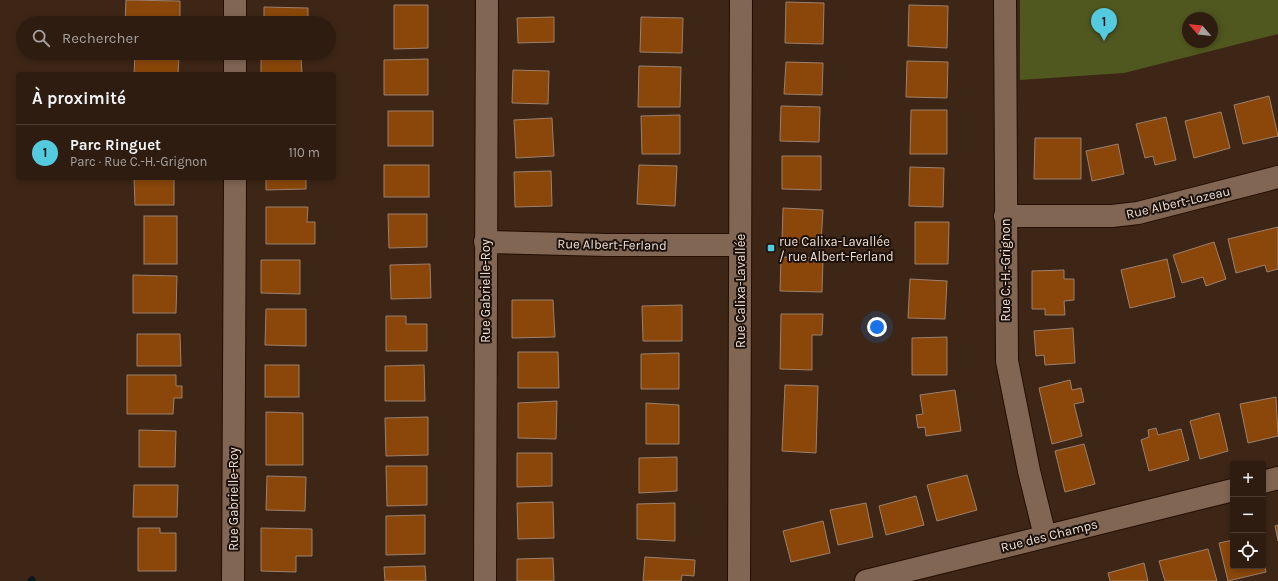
<!DOCTYPE html>
<html lang="fr">
<head>
<meta charset="utf-8">
<style>
	:root { --surface:#2e1c10; --page:#3a291e; --text:#f1f3f6; --muted:#a7a19f; --line:#493a30; --accent:#54cade }
	body { margin:0; font-family:Karla,sans-serif; background:var(--page); color:var(--text) }
	.controls { position:absolute; right:12px; bottom:12px; display:grid; overflow:hidden; border-radius:4px; box-shadow:0 2px 6px #0003 }
	.controls button { width:36px; height:36px; display:grid; place-items:center; padding:0; border:0; border-bottom:1px solid var(--line); background:var(--surface); color:var(--text); font:20px sans-serif }
	.compass { position:absolute; left:1182px; top:12px; width:36px; height:36px; border-radius:50%; background:var(--surface); box-shadow:0 2px 6px #0003; rotate:298deg }
	.you { position:absolute; left:877px; top:327px; width:14px; height:14px; margin:-10px; border:3px solid #fff; border-radius:50%; background:#1a73e8; box-shadow:0 0 0 6px #1a73e833 }
	.badge { display:grid; place-items:center; width:26px; height:26px; border-radius:50%; background:var(--accent); color:#111; font-size:13px; font-weight:700 }
	.pin { position:absolute; translate:-50% -33px; filter:drop-shadow(0 1px 2px #0008) }
	.pin::after { content:''; position:absolute; top:21px; width:14px; height:12px; background:inherit; clip-path:polygon(0 0,100% 0,50% 100%) }
	.list { margin:0; padding:0; list-style:none }
	h2 { display:flex; justify-content:space-between; align-items:center; height:52px; margin:0; padding:0 16px; font-size:17px }
	h2 small { font-size:13px; font-weight:400; color:var(--muted) }
	.list li { display:grid; grid-template-columns:26px 1fr auto; gap:12px; align-items:center; box-sizing:border-box; height:56px; padding:0 16px; border-top:1px solid var(--line) }
	.list b { display:block; font-size:15px; white-space:nowrap }
	.list p { margin:0; font-size:13px; white-space:nowrap; color:var(--muted) }
	.list em { font-size:13px; font-style:normal; color:var(--muted) }
	.icon { flex:none; width:22px; height:22px; fill:none; stroke:currentColor; stroke-width:2; stroke-linecap:round; stroke-linejoin:round }
	.map { position:relative; flex:none; width:1278px; height:581px; overflow:hidden }
	.search { position:absolute; background:var(--surface); box-shadow:0 2px 6px #0003; left:16px; top:16px; width:320px; height:44px; display:flex; align-items:center; gap:10px; box-sizing:border-box; padding:0 14px; border-radius:22px; color:var(--muted); font-size:15px }
	.panel { position:absolute; background:var(--surface); box-shadow:0 2px 6px #0003; left:16px; top:72px; width:320px; height:108px; border-radius:4px }
	.map>svg:first-child { display:block }
	.green { fill:#50571f; fill-rule:evenodd }
	.lines { fill:none; stroke-linecap:round; stroke-linejoin:round }
	.stream { stroke:#09171c; stroke-width:7 }
	.building { fill:#8a4709; stroke:#9c806d }
	.minor-casing { stroke:#230e01; stroke-width:24 }
	.minor { stroke:#826654; stroke-width:22 }
	.poi-dot { fill:#54cade; stroke:#1c120b; stroke-width:1.5 }
	.labels { text-anchor:middle; stroke-width:4; stroke-linejoin:round; paint-order:stroke }
	.street-label { font-size:13px; fill:#efdfd5; stroke:#1c120b }
	.poi-label { font-size:13px; fill:#efdfd5; stroke:#1c120b; text-anchor:start }
</style>
</head>
<body>
<div class="map">
<svg width="1278" height="581" viewBox="0 0 1278 581">
	<rect width="100%" height="100%" fill="#3d2616"/>
	<path class="green" d="M1020,0H1278V34L1124,73L1020,80ZM1188,18H1212V42H1188Z"/>
	<g class="lines">
		<polyline class="stream" points="31,581 32,580"/>
	</g>
	<g class="building">
		<polygon points="126,0 180,1 180,23 125,23"/>
		<polygon points="786,2 824,3 823,44 785,43"/>
		<polygon points="394,5 428,5 428,48 394,49"/>
		<polygon points="909,5 948,6 947,48 908,46"/>
		<polygon points="264,7 308,8 308,23 264,23"/>
		<polygon points="554,17 554,42 518,43 517,18"/>
		<polygon points="641,17 683,18 682,53 640,52"/>
		<polygon points="135,55 179,56 178,74 134,74"/>
		<polygon points="261,58 301,58 302,74 261,74"/>
		<polygon points="428,59 428,95 384,95 384,60"/>
		<polygon points="907,61 948,62 947,98 906,97"/>
		<polygon points="786,62 823,63 822,95 784,94"/>
		<polygon points="639,66 681,67 680,107 638,107"/>
		<polygon points="513,70 549,71 548,104 512,103"/>
		<polygon points="1269,96 1278,136 1243,144 1234,105"/>
		<polygon points="781,106 820,107 819,142 780,141"/>
		<polygon points="911,110 947,110 947,154 910,154"/>
		<rect x="388" y="111" width="45" height="35"/>
		<polygon points="1221,112 1230,148 1194,158 1185,121"/>
		<polygon points="680,115 680,154 642,154 641,116"/>
		<polygon points="1166,117 1176,160 1155,165 1153,156 1145,158 1136,124"/>
		<polygon points="552,118 554,156 516,158 514,120"/>
		<polygon points="1035,138 1081,138 1081,179 1034,179"/>
		<polygon points="1118,144 1124,174 1092,181 1086,151"/>
		<polygon points="782,156 821,156 821,190 782,189"/>
		<rect x="384" y="165" width="45" height="32"/>
		<polygon points="639,165 677,166 675,206 637,204"/>
		<polygon points="910,167 944,168 943,207 909,206"/>
		<polygon points="551,171 552,206 515,207 514,172"/>
		<polygon points="134,178 174,178 174,205 135,205"/>
		<polygon points="266,178 306,178 306,189 266,190"/>
		<polygon points="266,207 308,207 307,222 315,222 315,244 266,244"/>
		<polygon points="783,208 823,210 821,244 782,242"/>
		<polygon points="388,214 427,214 427,247 389,248"/>
		<rect x="144" y="216" width="33" height="48"/>
		<polygon points="915,222 949,222 948,264 915,264"/>
		<polygon points="1278,227 1278,269 1267,272 1265,265 1236,273 1228,239"/>
		<polygon points="1214,242 1226,279 1206,286 1203,277 1182,283 1173,255"/>
		<polygon points="781,257 823,258 822,292 780,291"/>
		<polygon points="1167,259 1175,297 1130,308 1121,270"/>
		<polygon points="261,260 300,260 300,294 261,293"/>
		<polygon points="430,264 431,298 391,299 390,265"/>
		<polygon points="1064,270 1064,279 1074,279 1074,300 1064,301 1065,315 1045,315 1045,309 1032,309 1032,271"/>
		<polygon points="133,275 177,276 176,313 133,313"/>
		<polygon points="910,279 947,281 945,319 908,318"/>
		<polygon points="512,300 553,300 555,337 512,338"/>
		<polygon points="682,305 682,341 643,341 642,306"/>
		<polygon points="266,309 306,309 306,346 265,345"/>
		<polygon points="781,314 823,314 822,335 812,335 812,370 780,369"/>
		<polygon points="386,316 406,316 406,324 427,324 427,351 386,351"/>
		<polygon points="1073,328 1075,363 1045,365 1044,355 1036,356 1034,331"/>
		<polygon points="137,334 180,334 181,366 137,366"/>
		<polygon points="947,337 947,375 912,375 912,338"/>
		<polygon points="518,352 558,352 559,388 518,388"/>
		<polygon points="679,353 679,389 641,389 641,354"/>
		<rect x="265" y="365" width="34" height="32"/>
		<polygon points="424,365 425,401 385,401 385,366"/>
		<polygon points="127,375 176,375 176,386 182,386 182,398 174,398 173,414 127,414"/>
		<polygon points="1070,380 1072,390 1081,388 1084,402 1074,404 1082,436 1052,444 1039,388"/>
		<polygon points="785,385 818,386 816,453 782,451"/>
		<polygon points="955,390 961,431 926,436 925,427 918,428 916,415 923,414 920,395"/>
		<polygon points="1276,397 1278,436 1248,443 1240,404"/>
		<polygon points="557,401 556,439 518,438 518,403"/>
		<polygon points="646,403 679,405 679,444 646,444"/>
		<polygon points="266,412 303,413 303,465 266,465"/>
		<polygon points="1219,413 1228,451 1200,459 1190,421"/>
		<polygon points="428,417 428,455 386,456 385,418"/>
		<polygon points="1156,428 1158,435 1181,429 1189,460 1149,471 1141,440 1149,437 1148,430"/>
		<polygon points="139,430 176,431 175,467 139,467"/>
		<polygon points="1084,444 1095,484 1065,492 1055,451"/>
		<polygon points="517,453 552,453 552,486 517,487"/>
		<polygon points="677,457 677,491 639,493 639,458"/>
		<polygon points="386,466 427,466 427,505 387,506"/>
		<polygon points="967,475 977,510 937,521 927,485"/>
		<polygon points="267,476 306,477 305,511 266,510"/>
		<polygon points="134,485 178,485 177,517 133,517"/>
		<polygon points="916,496 924,525 886,535 879,506"/>
		<polygon points="553,502 554,538 518,539 517,503"/>
		<polygon points="675,503 675,541 637,539 637,504"/>
		<polygon points="866,503 873,537 838,545 830,510"/>
		<polygon points="425,515 425,554 386,555 386,516"/>
		<polygon points="823,521 830,553 791,562 783,531"/>
		<polygon points="1278,525 1278,541 1275,526"/>
		<polygon points="138,528 160,528 160,533 176,533 176,571 138,571"/>
		<polygon points="261,528 312,529 312,556 296,556 296,572 261,571"/>
		<polygon points="1233,540 1233,566 1263,566 1263,560 1266,572 1228,581 1219,543"/>
		<polygon points="1208,549 1217,581 1165,581 1159,561"/>
		<polygon points="645,557 695,560 694,576 682,575 681,581 643,581"/>
		<polygon points="553,558 554,581 517,581 517,559"/>
		<polygon points="1144,563 1148,581 1110,581 1108,573"/>
		<polygon points="425,566 426,581 385,581 384,567"/>
	</g>
	<g class="lines">
		<g class="minor-casing">
			<g id="minor">
				<polyline points="1005,0 1007,361 1029,471 1045,536"/>
				<polyline points="235,23 235,0"/>
				<polyline points="235,74 235,53"/>
				<polyline points="1005,216 1112,216 1138,213 1278,177"/>
				<polyline points="485,242 607,245 739,245"/>
				<polyline points="1263,482 1278,478"/>
				<polyline points="233,581 235,178"/>
				<polyline points="485,581 487,0"/>
				<polyline points="739,581 741,0"/>
				<polyline points="866,581 1233,490"/>
			</g>
		</g>
		<use href="#minor" class="minor"/>
	</g>
	<rect class="poi-dot" x="767" y="244" width="8" height="8" rx="2"/>
	<g class="labels">
		<g class="street-label">
			<text transform="translate(1178 202) rotate(-13)" y="5">Rue Albert-Lozeau</text>
			<text transform="translate(612 244) rotate(1)" y="5">Rue Albert-Ferland</text>
			<text transform="translate(1005 270) rotate(-90)" y="5">Rue C.-H.-Grignon</text>
			<text transform="translate(485 291) rotate(-90)" y="5">Rue Gabrielle-Roy</text>
			<text transform="translate(740 291) rotate(-90)" y="5">Rue Calixa-Lavallée</text>
			<text transform="translate(233 499) rotate(-90)" y="5">Rue Gabrielle-Roy</text>
			<text transform="translate(1049 535) rotate(-14)" y="5">Rue des Champs</text>
		</g>
		<g class="poi-label">
			<text x="779" y="246">rue Calixa-Lavallée<tspan x="779" dy="15">/ rue Albert-Ferland</tspan></text>
		</g>
	</g>
</svg>
<div class="controls">
<button>+</button>
<button>−</button>
<button><svg class="icon" aria-label="locate" viewBox="0 0 24 24"><circle cx="12" cy="12" r="6"/><path d="M12 2v4M12 18v4M2 12h4M18 12h4"/></svg></button>
</div>
<svg class="compass" viewBox="-18 -18 36 36"><path d="M0-13l5 13h-10z" fill="#e53935"/><path d="M0 13l5-13h-10z" fill="#a7a19f"/></svg>
<div class="you"></div>
<div class="pin badge" style="left:1104px;top:41px">1</div>
<div class="search"><svg class="icon" aria-label="search" viewBox="0 0 24 24"><circle cx="10" cy="10" r="6"/><path d="M15 15l6 6"/></svg>Rechercher</div>
<section class="panel">
<h2>À proximité<small></small></h2>
<ul class="list">
<li><span class="badge">1</span><div><b>Parc Ringuet</b><p>Parc · Rue C.-H.-Grignon</p></div><em>110 m</em></li>
</ul>
</section>
</div>
</body>
</html>
